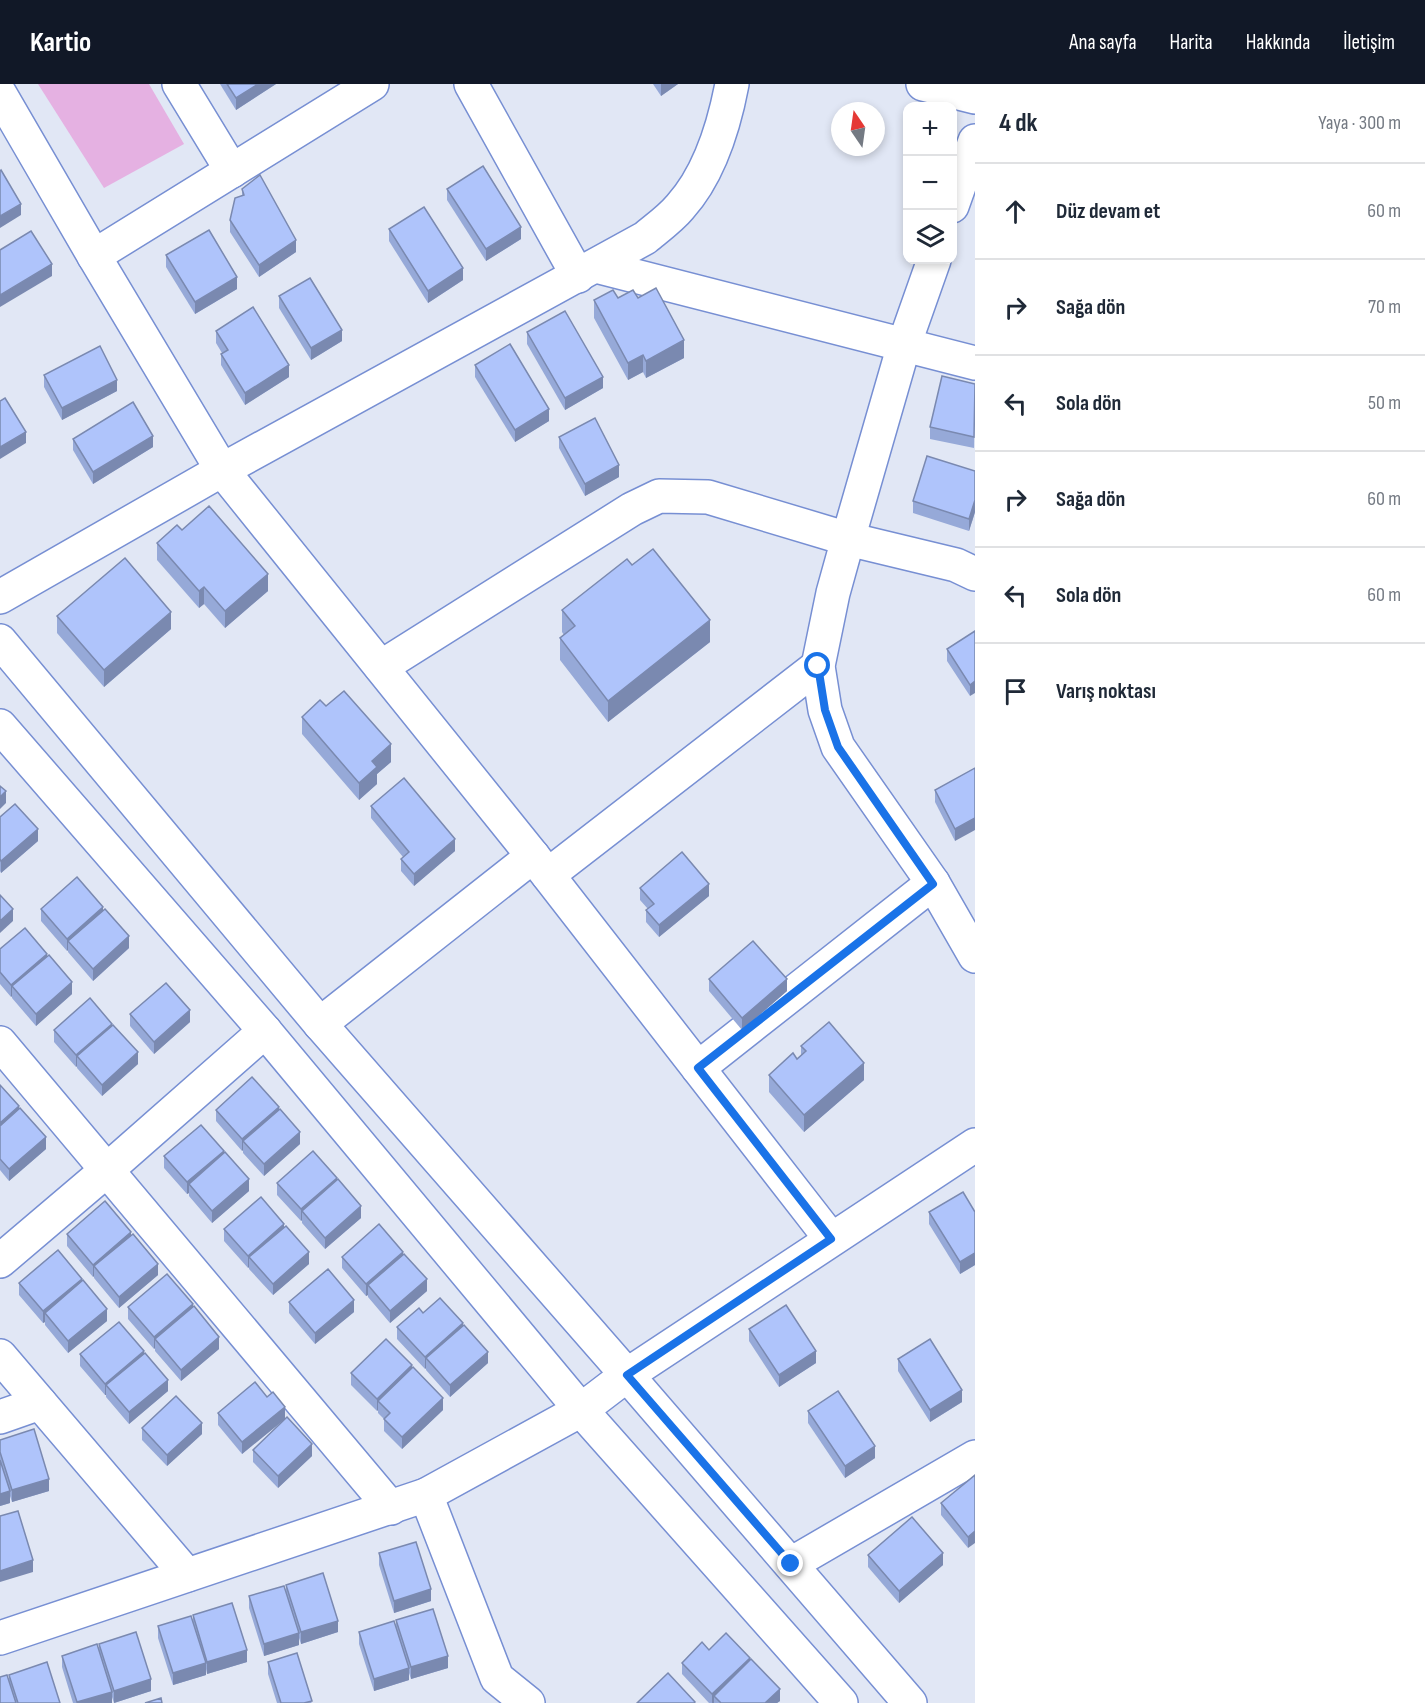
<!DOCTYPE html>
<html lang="tr">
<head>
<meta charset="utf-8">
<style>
	:root { --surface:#fff; --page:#f6f6f7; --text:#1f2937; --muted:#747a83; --line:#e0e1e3; --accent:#111827 }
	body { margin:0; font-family:"Sofia Sans Condensed",sans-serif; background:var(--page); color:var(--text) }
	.controls { position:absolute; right:18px; top:18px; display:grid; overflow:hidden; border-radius:12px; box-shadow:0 3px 9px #0003 }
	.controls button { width:54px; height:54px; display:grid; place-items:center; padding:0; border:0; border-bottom:2px solid var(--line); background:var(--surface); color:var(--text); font:30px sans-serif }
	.compass { position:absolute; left:831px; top:18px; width:54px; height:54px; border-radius:50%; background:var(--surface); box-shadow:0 3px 9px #0003; rotate:347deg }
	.stop { position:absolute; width:18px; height:18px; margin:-14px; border:4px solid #1a73e8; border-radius:50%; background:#fff }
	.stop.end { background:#1a73e8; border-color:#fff; box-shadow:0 2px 6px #0008 }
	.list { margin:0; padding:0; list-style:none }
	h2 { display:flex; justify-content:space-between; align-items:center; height:78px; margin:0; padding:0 24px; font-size:26px }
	h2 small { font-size:20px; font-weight:400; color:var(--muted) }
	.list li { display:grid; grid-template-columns:39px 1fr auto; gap:18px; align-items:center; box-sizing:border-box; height:96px; padding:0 24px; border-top:2px solid var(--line) }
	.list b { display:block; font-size:22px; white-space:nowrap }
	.list em { font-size:20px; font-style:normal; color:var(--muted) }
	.icon { flex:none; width:33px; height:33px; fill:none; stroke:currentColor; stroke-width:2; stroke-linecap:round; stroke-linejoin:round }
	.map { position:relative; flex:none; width:975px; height:1619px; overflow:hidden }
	header { display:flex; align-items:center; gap:36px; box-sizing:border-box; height:84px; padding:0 30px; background:var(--accent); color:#fff }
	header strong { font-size:28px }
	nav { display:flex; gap:33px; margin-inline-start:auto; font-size:21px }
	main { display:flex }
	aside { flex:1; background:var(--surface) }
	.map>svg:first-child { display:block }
	.green { fill:#e5b1e2 }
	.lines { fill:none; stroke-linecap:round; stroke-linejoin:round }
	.minor-casing { stroke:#778fd3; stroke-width:36 }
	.minor { stroke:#fff; stroke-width:33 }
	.wall { fill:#96a9d8 }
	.shaded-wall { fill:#7a89b0 }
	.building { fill:#afc4fb; stroke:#7a89b0; stroke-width:1.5 }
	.route { stroke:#1a73e8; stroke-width:8 }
</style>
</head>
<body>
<header>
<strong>Kartio</strong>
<nav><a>Ana sayfa</a><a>Harita</a><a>Hakkında</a><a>İletişim</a></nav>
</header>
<main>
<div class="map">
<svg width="975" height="1619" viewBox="0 0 975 1619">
	<rect width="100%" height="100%" fill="#e1e7f5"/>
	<polygon class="green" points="38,0 149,0 184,60 104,104"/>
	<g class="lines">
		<g class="minor-casing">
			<g id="minor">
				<polyline points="179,0 232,87"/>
				<polyline points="471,0 578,192"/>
				<polyline points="923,0 975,13"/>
				<polyline points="0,10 94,172 222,386 533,772 831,1155"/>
				<polyline points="952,122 975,57"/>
				<polyline points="94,172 372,0"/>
				<polyline points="934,176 904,261 848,455 833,509 818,582 825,626 838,663 933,799 975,872"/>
				<polyline points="596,182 975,279"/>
				<path d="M0,513L222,386L645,154C657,144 670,135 680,123C709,91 724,42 732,0"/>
				<polyline points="0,557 320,940 627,1291 910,1619"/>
				<polyline points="381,583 632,425 659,412 708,413 848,455 956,481 975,490"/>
				<polyline points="0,642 265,947 581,1326 841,1619"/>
				<polyline points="548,791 818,582"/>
				<polyline points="320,940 533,772"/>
				<polyline points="0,959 391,1424"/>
				<polyline points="698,984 933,799"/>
				<polyline points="0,1177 107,1086 265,947"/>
				<polyline points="0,1272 187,1491"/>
				<polyline points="0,1333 40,1319"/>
				<polyline points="426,1411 497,1594 528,1619"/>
				<polyline points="791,1480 975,1373"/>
				<polyline points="0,1554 426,1411 581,1326 627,1291 975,1061"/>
			</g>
		</g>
		<use href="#minor" class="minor"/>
	</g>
	<g class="wall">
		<polygon points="220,0 276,0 236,26"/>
		<polygon points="653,0 678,0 661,12"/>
		<polygon points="242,105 296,168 259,193 230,148 230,136 242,111"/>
		<polygon points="447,105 521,155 486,177 447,116"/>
		<polygon points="389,145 463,196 428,219 389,157"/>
		<polygon points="166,171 237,205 195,230 166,183"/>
		<polygon points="279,212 342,257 311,276 279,224"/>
		<polygon points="618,214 638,214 684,274 646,294 643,288 628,296 594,234 594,216"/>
		<polygon points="216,247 289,293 245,321 221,281 221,270 222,269 216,259"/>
		<polygon points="527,248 603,304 565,326 527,260"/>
		<polygon points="475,281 549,337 515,358 475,293"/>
		<polygon points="44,291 117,307 62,336 44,303"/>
		<polygon points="975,300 974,364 930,355 930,343"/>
		<polygon points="559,353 619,393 585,412 559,364"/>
		<polygon points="73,355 153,363 93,400 73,366"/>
		<polygon points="975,387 975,428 969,447 913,429 913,417"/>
		<polygon points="182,446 268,507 225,544 204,520 199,524 157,476 157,459"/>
		<polygon points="632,481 710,558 608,638 560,576 560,554 564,551 562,548 562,526"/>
		<polygon points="57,532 171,545 104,603 57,549"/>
		<polygon points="975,547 970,612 947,577 947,565"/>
		<polygon points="326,622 391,678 377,690 377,700 359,716 302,650 302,633"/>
		<polygon points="975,684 955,757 935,718 935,706"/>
		<polygon points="371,722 455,767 414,802 401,787 401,775 403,773 371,734"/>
		<polygon points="0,733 38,757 1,789 0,787"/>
		<polygon points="640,804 709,812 659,853 646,838 646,826 648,825 640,816"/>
		<polygon points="41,825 103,826 129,864 93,897 68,868 68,866 67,867 41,837"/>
		<polygon points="0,865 47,872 72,910 36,942 12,914 12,912 11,913 0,900"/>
		<polygon points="709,895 787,907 742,946 709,907"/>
		<polygon points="130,930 190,938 154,970 130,942"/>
		<polygon points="112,942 138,980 102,1012 77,984 77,982 76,983 54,958 54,946"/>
		<polygon points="801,962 864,996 804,1048 769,1008 769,991 797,975 801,971"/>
		<polygon points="0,1001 19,1025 46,1065 9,1097 0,1086"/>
		<polygon points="216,1026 279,1026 300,1060 264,1092 243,1069 243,1066 242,1067 216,1037"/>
		<polygon points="224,1069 249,1107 212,1139 189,1112 189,1109 187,1110 164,1084 164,1072"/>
		<polygon points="337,1096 361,1134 325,1165 302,1139 302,1136 301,1137 277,1111 277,1099"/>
		<polygon points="929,1128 975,1128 975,1181 960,1190 929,1140"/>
		<polygon points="284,1143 309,1180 273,1211 249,1185 249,1183 248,1184 224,1157 224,1145"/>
		<polygon points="67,1150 131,1151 158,1191 119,1224 94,1194 94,1192 93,1193 67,1162"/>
		<polygon points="403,1171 427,1207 390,1239 368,1213 368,1211 366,1212 342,1184 342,1173"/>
		<polygon points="82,1197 107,1237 68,1269 45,1241 45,1238 43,1239 19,1211 19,1199"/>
		<polygon points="289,1218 354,1228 315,1260 289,1229"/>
		<polygon points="128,1223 193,1223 219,1265 181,1297 155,1267 155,1264 154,1265 128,1235"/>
		<polygon points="423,1229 463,1242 488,1279 450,1313 426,1286 426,1284 425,1285 397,1255 397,1243"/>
		<polygon points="749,1245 816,1279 779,1303 749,1257"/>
		<polygon points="80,1270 144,1270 168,1307 129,1340 106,1313 106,1311 105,1311 80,1282"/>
		<polygon points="898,1275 962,1318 930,1338 898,1287"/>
		<polygon points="412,1284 443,1326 402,1365 384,1347 384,1335 378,1329 378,1326 377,1327 351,1301 351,1289"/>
		<polygon points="808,1327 875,1374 845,1394 808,1339"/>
		<polygon points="218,1329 285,1335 242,1370 218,1341"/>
		<polygon points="142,1344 202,1350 167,1382 142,1356"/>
		<polygon points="0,1356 49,1407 12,1418 10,1412 10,1419 0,1422"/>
		<polygon points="253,1366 312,1372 278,1404 253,1378"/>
		<polygon points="975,1391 968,1464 941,1431 941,1419"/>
		<polygon points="379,1469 431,1517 394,1529 379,1481"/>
		<polygon points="868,1471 943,1481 899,1519 868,1483"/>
		<polygon points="286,1501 338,1548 301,1560 299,1554 299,1561 264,1572 249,1524 249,1512 286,1508"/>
		<polygon points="193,1531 247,1578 207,1590 206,1585 206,1591 173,1601 158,1554 158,1542 193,1538"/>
		<polygon points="396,1536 448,1584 411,1595 409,1589 409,1596 374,1607 359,1560 359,1548 396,1543"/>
		<polygon points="99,1560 151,1607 114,1619 112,1613 112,1619 73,1619 62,1583 62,1572 99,1566"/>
		<polygon points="709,1566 750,1577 780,1617 777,1619 709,1619 682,1590 682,1579"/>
		<polygon points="268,1578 312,1619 277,1619 268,1590"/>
		<polygon points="9,1591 60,1619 0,1619 9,1597"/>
	</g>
	<g class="shaded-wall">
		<polygon points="258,0 276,0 236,26 236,14"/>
		<polygon points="661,0 678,0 661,12"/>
		<polygon points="21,120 21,131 0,144 0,132"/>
		<polygon points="521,143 521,155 486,177 486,165"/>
		<polygon points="296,156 296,168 259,193 259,181"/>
		<polygon points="52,180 52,192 0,223 0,211"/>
		<polygon points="463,184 463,196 428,219 428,207"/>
		<polygon points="237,193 237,205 195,230 195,218"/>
		<polygon points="342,246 342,257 311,276 311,264"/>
		<polygon points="684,256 684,274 646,294 646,277"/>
		<polygon points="643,271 643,288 628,296 628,279"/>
		<polygon points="289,281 289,293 245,321 245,309"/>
		<polygon points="603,293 603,304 565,326 565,314"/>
		<polygon points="117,296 117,307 62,336 62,324"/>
		<polygon points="549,325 549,337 515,358 515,346"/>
		<polygon points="26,348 26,359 0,375 0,363"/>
		<polygon points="153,352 153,363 93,400 93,388"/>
		<polygon points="619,381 619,393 585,412 585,400"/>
		<polygon points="975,416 975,428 969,447 969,435"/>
		<polygon points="268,490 268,507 225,544 225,527"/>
		<polygon points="204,503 204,520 199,524 199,507"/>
		<polygon points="171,528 171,545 104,603 104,586"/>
		<polygon points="710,536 710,558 608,638 608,617"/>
		<polygon points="975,597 975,609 970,612 970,601"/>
		<polygon points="391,660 391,678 377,690 377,700 359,716 359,699 372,677"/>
		<polygon points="6,707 6,719 0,725 0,713"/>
		<polygon points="975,734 975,746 955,757 955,745"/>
		<polygon points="38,745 38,757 1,789 1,777"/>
		<polygon points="455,755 455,767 414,802 414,790"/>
		<polygon points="709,800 709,812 659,853 659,841"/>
		<polygon points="103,823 103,835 68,857 68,866 67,867 67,855"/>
		<polygon points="13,825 13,837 0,849 0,837"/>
		<polygon points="129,852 129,864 93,897 93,885"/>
		<polygon points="47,870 47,882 12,902 12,912 11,913 11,901"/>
		<polygon points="787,895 787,907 742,946 742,934"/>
		<polygon points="72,898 72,910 36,942 36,930"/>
		<polygon points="190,926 190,938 154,970 154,958"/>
		<polygon points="112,940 112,952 77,972 77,982 76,983 76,971"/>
		<polygon points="138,968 138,980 102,1012 102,1001"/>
		<polygon points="864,979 864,996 804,1048 804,1031"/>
		<polygon points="19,1022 19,1034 0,1051 0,1039"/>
		<polygon points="279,1023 279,1035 243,1057 243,1066 242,1067 242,1055"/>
		<polygon points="300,1048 300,1060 264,1092 264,1080"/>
		<polygon points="46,1053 46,1065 9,1097 9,1085"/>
		<polygon points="224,1067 224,1079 189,1100 189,1109 187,1110 187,1098"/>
		<polygon points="337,1094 337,1106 302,1127 302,1136 301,1137 301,1125"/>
		<polygon points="249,1095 249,1107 212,1139 212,1127"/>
		<polygon points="361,1122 361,1134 325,1165 325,1154"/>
		<polygon points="284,1140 284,1152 249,1173 249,1183 248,1184 248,1172"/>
		<polygon points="131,1148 131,1160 94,1182 94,1192 93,1193 93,1181"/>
		<polygon points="309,1168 309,1180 273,1211 273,1200"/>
		<polygon points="403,1168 403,1180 368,1201 368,1211 366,1212 366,1200"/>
		<polygon points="975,1169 975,1181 960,1190 960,1178"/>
		<polygon points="158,1180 158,1191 119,1224 119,1213"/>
		<polygon points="82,1195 82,1206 45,1229 45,1238 43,1239 43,1227"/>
		<polygon points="427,1195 427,1207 390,1239 390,1227"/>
		<polygon points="354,1216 354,1228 315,1260 315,1249"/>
		<polygon points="193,1220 193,1232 155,1255 155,1264 154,1265 154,1253"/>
		<polygon points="107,1225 107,1237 68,1269 68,1257"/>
		<polygon points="463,1239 463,1251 426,1274 426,1284 425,1285 425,1273"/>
		<polygon points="219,1253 219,1265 181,1297 181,1286"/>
		<polygon points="144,1267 144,1279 106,1301 106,1311 105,1311 105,1300"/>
		<polygon points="816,1267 816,1279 779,1303 779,1291"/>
		<polygon points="488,1268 488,1279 450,1313 450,1301"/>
		<polygon points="412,1281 412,1293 378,1317 378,1326 377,1327 377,1315"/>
		<polygon points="168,1296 168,1307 129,1340 129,1328"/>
		<polygon points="962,1306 962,1318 930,1338 930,1326"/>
		<polygon points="443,1314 443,1326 402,1365 402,1353"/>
		<polygon points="285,1323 285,1335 242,1370 242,1358"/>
		<polygon points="202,1339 202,1350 167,1382 167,1371"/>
		<polygon points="312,1360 312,1372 278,1404 278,1392"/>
		<polygon points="875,1362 875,1374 845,1394 845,1382"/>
		<polygon points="49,1395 49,1407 12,1418 12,1406"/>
		<polygon points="10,1407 10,1419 0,1422 0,1410"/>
		<polygon points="975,1447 975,1459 968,1464 968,1453"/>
		<polygon points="943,1469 943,1481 899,1519 899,1507"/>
		<polygon points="33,1476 33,1488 0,1498 0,1487"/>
		<polygon points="431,1505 431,1517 394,1529 394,1517"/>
		<polygon points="338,1537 338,1548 301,1560 301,1548"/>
		<polygon points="299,1549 299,1561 264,1572 264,1560"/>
		<polygon points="247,1566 247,1578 207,1590 207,1578"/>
		<polygon points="448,1572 448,1584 411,1595 411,1583"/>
		<polygon points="750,1574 750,1586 714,1612 714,1619 712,1619 712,1610"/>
		<polygon points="206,1579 206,1591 173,1601 173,1589"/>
		<polygon points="409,1584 409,1596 374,1607 374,1595"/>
		<polygon points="151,1595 151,1607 114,1619 114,1607"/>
		<polygon points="780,1605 780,1617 777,1619 765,1619"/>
		<polygon points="112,1608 112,1619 77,1619 77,1618"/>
	</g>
	<g class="building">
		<polygon points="227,0 258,0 236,14"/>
		<polygon points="483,82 521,143 486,165 447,105"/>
		<polygon points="1,86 21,120 0,132 0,87"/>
		<polygon points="260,91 296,156 259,181 230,136 235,114 244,111 242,105"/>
		<polygon points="424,123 463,184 428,207 389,145"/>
		<polygon points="209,146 237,193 195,218 166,171"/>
		<polygon points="31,147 52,180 0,211 0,166"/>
		<polygon points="310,194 342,246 311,264 279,212"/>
		<polygon points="656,204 684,256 646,277 643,271 628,279 594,216 613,206 618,214 633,206 638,214"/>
		<polygon points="253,223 289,281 245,309 221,270 228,266 216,247"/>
		<polygon points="565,227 603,293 565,314 527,248"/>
		<polygon points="510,260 549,325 515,346 475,281"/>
		<polygon points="100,262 117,296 62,324 44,291"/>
		<polygon points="942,292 975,300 974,353 930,343"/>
		<polygon points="5,314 26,348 0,363 0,317"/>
		<polygon points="133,318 153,352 93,388 73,355"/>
		<polygon points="595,334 619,381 585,400 559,353"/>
		<polygon points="927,372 975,387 975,416 969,435 913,417"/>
		<polygon points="209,422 268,490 225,527 204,503 199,507 157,459 177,441 182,446"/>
		<polygon points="653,465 710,536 608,617 560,554 575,542 562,526 627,475 632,481"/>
		<polygon points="125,474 171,528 104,586 57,532"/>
		<polygon points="975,547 975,597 970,601 947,565"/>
		<polygon points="344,607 391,660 372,677 377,683 359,699 302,633 320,616 326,622"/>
		<polygon points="975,684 975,734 955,745 935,706"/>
		<polygon points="404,694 455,755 414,790 401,775 409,768 371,722"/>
		<polygon points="0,702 6,707 0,713"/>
		<polygon points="15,720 38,745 1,777 0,775 0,733"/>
		<polygon points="682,768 709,800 659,841 646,826 654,820 640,804"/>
		<polygon points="77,793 103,823 67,855 41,825"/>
		<polygon points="0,811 13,825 0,837"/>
		<polygon points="105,825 129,852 93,885 68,857"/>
		<polygon points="25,844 47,870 11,901 0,888 0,865"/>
		<polygon points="753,857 787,895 742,934 709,895"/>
		<polygon points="49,871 72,898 36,930 12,902"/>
		<polygon points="166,899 190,926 154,958 130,930"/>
		<polygon points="90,914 112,940 76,971 54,946"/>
		<polygon points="829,938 864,979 804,1031 769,991 793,969 797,975 806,967 801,962"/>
		<polygon points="113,941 138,968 102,1001 77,972"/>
		<polygon points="252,993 279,1023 242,1055 216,1026"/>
		<polygon points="0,1001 19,1022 0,1039"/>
		<polygon points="20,1024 46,1053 9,1085 0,1075 0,1042"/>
		<polygon points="280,1025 300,1048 264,1080 243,1057"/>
		<polygon points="201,1041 224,1067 187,1098 164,1072"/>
		<polygon points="313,1067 337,1094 301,1125 277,1099"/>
		<polygon points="225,1068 249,1095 212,1127 189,1100"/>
		<polygon points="338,1095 361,1122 325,1154 302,1127"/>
		<polygon points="963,1108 975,1128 975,1169 960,1178 929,1128"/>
		<polygon points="261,1113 284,1140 248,1172 224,1145"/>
		<polygon points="105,1117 131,1148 93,1181 67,1150"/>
		<polygon points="379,1140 403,1168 366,1200 342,1173"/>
		<polygon points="286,1142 309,1168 273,1200 249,1173"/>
		<polygon points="133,1150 158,1180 119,1213 94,1182"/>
		<polygon points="58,1166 82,1195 43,1227 19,1199"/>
		<polygon points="404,1170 427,1195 390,1227 368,1201"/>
		<polygon points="328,1185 354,1216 315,1249 289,1218"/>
		<polygon points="167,1190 193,1220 154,1253 128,1223"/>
		<polygon points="83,1196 107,1225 68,1257 45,1229"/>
		<polygon points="440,1214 463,1239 425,1273 397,1243 419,1224 423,1229"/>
		<polygon points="786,1221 816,1267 779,1291 749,1245"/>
		<polygon points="194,1222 219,1253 181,1286 155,1255"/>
		<polygon points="119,1238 144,1267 105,1300 80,1270"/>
		<polygon points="464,1241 488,1268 450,1301 426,1274"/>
		<polygon points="386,1255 412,1281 377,1315 351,1289"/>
		<polygon points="930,1255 962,1306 930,1326 898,1275"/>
		<polygon points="145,1269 168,1296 129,1328 106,1301"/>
		<polygon points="413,1283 443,1314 402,1353 384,1335 390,1329 378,1317"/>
		<polygon points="255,1298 267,1313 273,1308 285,1323 242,1358 218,1329"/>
		<polygon points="838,1307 875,1362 845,1382 808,1327"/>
		<polygon points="176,1312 202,1339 167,1371 142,1344"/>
		<polygon points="287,1333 312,1360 278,1392 253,1366"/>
		<polygon points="34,1345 49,1395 12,1406 0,1368 0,1356"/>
		<polygon points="0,1376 10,1407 0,1410"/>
		<polygon points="975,1391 975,1447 968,1453 941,1419"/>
		<polygon points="18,1427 33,1476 0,1487 0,1432"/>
		<polygon points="912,1433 943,1469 899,1507 868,1471"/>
		<polygon points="416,1458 431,1505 394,1517 379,1469"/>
		<polygon points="323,1489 338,1537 301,1548 286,1501"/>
		<polygon points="284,1502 299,1549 264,1560 249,1512"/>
		<polygon points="232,1519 247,1566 207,1578 193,1531"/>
		<polygon points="433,1525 448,1572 411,1583 396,1536"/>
		<polygon points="191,1532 206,1579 173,1589 158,1542"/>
		<polygon points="394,1537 409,1584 374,1595 359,1548"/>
		<polygon points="136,1548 151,1595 114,1607 99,1560"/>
		<polygon points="726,1549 750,1574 712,1610 682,1579 702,1558 709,1566"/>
		<polygon points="97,1560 112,1608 77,1618 62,1572"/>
		<polygon points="297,1569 312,1617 304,1619 281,1619 268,1578"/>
		<polygon points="751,1575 780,1605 765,1619 721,1619 714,1612"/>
		<polygon points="47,1578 60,1619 18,1619 9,1591"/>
		<polygon points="668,1589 695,1618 694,1619 637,1619"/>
		<polygon points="7,1591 16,1619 0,1619 0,1593"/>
		<polygon points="161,1614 162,1619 145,1619"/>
	</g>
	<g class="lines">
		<polyline class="route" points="791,1480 627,1291 831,1155 698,984 933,800 838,663 825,626 818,582"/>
	</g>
</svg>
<div class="controls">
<button>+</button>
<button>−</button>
<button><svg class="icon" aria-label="layers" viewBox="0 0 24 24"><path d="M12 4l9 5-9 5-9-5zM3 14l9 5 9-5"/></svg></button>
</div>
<svg class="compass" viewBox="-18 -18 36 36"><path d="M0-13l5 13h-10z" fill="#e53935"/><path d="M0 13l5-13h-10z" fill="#747a83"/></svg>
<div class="stop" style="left:818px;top:582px"></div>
<div class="stop end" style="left:791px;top:1480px"></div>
</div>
<aside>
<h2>4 dk<small>Yaya · 300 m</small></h2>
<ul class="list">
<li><svg class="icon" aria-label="ahead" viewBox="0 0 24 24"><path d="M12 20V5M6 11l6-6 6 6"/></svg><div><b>Düz devam et</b></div><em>60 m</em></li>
<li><svg class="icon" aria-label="right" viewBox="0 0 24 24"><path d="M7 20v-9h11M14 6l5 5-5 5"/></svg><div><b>Sağa dön</b></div><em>70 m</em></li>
<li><svg class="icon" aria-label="left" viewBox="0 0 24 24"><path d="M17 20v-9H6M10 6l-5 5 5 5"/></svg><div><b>Sola dön</b></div><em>50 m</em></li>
<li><svg class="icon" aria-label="right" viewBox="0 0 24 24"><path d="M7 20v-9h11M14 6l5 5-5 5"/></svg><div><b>Sağa dön</b></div><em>60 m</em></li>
<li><svg class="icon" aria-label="left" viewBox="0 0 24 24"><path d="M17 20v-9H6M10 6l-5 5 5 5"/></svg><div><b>Sola dön</b></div><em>60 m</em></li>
<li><svg class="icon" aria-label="arrive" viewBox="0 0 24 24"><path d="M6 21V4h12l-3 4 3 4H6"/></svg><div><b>Varış noktası</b></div></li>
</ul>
</aside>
</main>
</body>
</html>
